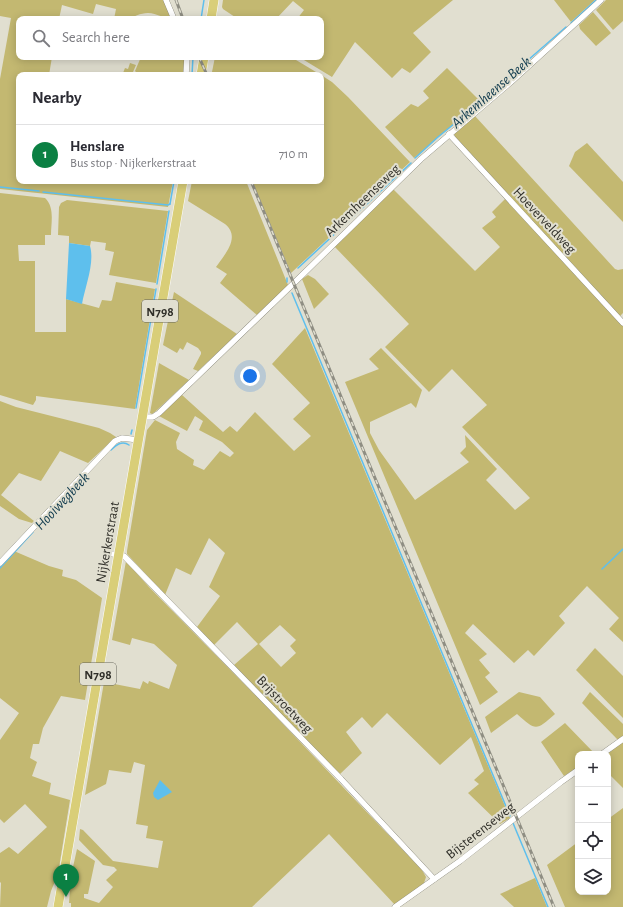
<!DOCTYPE html>
<html lang="en">
<head>
<meta charset="utf-8">
<style>
	:root { --surface:#fff; --page:#f7f7f7; --text:#2b2b33; --muted:#7c7c81; --line:#e1e1e2; --accent:#0b8043 }
	body { margin:0; font-family:"Alegreya Sans",sans-serif; background:var(--page); color:var(--text) }
	.controls { position:absolute; right:12px; bottom:12px; display:grid; overflow:hidden; border-radius:8px; box-shadow:0 2px 10px #0003 }
	.controls button { width:36px; height:36px; display:grid; place-items:center; padding:0; border:0; border-bottom:1px solid var(--line); background:var(--surface); color:var(--text); font:20px sans-serif }
	.you { position:absolute; left:250px; top:376px; width:14px; height:14px; margin:-10px; border:3px solid #fff; border-radius:50%; background:#1a73e8; box-shadow:0 0 0 6px #1a73e833 }
	.badge { display:grid; place-items:center; width:26px; height:26px; border-radius:50%; background:var(--accent); color:#fff; font-size:13px; font-weight:700 }
	.pin { position:absolute; translate:-50% -33px; filter:drop-shadow(0 1px 2px #0008) }
	.pin::after { content:''; position:absolute; top:21px; width:14px; height:12px; background:inherit; clip-path:polygon(0 0,100% 0,50% 100%) }
	.list { margin:0; padding:0; list-style:none }
	h2 { display:flex; justify-content:space-between; align-items:center; height:52px; margin:0; padding:0 16px; font-size:17px }
	h2 small { font-size:13px; font-weight:400; color:var(--muted) }
	.list li { display:grid; grid-template-columns:26px 1fr auto; gap:12px; align-items:center; box-sizing:border-box; height:60px; padding:0 16px; border-top:1px solid var(--line) }
	.list b { display:block; font-size:15px; white-space:nowrap }
	.list p { margin:0; font-size:13px; white-space:nowrap; color:var(--muted) }
	.list em { font-size:13px; font-style:normal; color:var(--muted) }
	.icon { flex:none; width:22px; height:22px; fill:none; stroke:currentColor; stroke-width:2; stroke-linecap:round; stroke-linejoin:round }
	.map { position:relative; flex:none; width:623px; height:907px; overflow:hidden }
	.search { position:absolute; background:var(--surface); box-shadow:0 2px 10px #0003; left:16px; top:16px; width:308px; height:44px; display:flex; align-items:center; gap:10px; box-sizing:border-box; padding:0 14px; border-radius:8px; color:var(--muted); font-size:15px }
	.panel { position:absolute; background:var(--surface); box-shadow:0 2px 10px #0003; left:16px; top:72px; width:308px; height:112px; border-radius:8px }
	.map>svg:first-child { display:block }
	.green { fill:#c3b871; fill-rule:evenodd }
	.water { fill:#5ebfed }
	.lines { fill:none; stroke-linecap:round; stroke-linejoin:round }
	.stream { stroke:#5ebfed; stroke-width:1.5 }
	.street-casing { stroke:#7c7a6c; stroke-width:6 }
	.primary-casing { stroke:#fff; stroke-width:10 }
	.street { stroke:#fff; stroke-width:5.5 }
	.primary { stroke:#d9ce78; stroke-width:9 }
	.rail-casing { stroke:#8f8e83; stroke-width:3 }
	.rail { stroke:#e1dfd0; stroke-width:1.5; stroke-dasharray:4.5; stroke-linecap:butt }
	.labels { text-anchor:middle; stroke-width:4; stroke-linejoin:round; paint-order:stroke }
	.shield { fill:#e1dfd0; stroke:#65645b; stroke-width:1 }
	.shield-label { font-size:13px; font-weight:bold; fill:#302f29 }
	.street-label { font-size:14px; fill:#302f29; stroke:#e1dfd0 }
	.water-label { font-size:15px; font-style:italic; fill:#0e394c; stroke:#e1dfd0 }
</style>
</head>
<body>
<div class="map">
<svg width="623" height="907" viewBox="0 0 623 907">
	<rect width="100%" height="100%" fill="#e1dfd0"/>
	<g class="green">
		<path d="M0,0H165L173,19C164,19 157,13 148,13C140,13 134,17 127,19C123,20 118,19 114,19L116,9L96,4L93,14L62,5L59,19H19V57H52L49,75H19V181H173L168,207L0,189V79L11,18L0,16Z"/>
		<polygon points="223,0 453,0 413,33 431,52 410,73 402,68 392,78 355,42 332,77 299,57 321,57 321,19 297,19 304,10 293,1 276,19 238,19 223,9 222,7"/>
		<polygon points="554,0 595,0 571,22"/>
		<polygon points="606,0 623,0 623,21 613,30 596,10"/>
		<polygon points="593,12 611,33 596,46 580,29 579,25"/>
		<polygon points="141,57 186,57 185,75 137,73 135,71"/>
		<polygon points="215,57 291,57 321,75 213,75 212,72"/>
		<polygon points="130,63 136,65 133,72 133,75 120,75 120,73 123,73 125,68 128,69"/>
		<polygon points="447,68 480,101 414,158 385,127 411,104 418,107 429,98 423,91"/>
		<polygon points="321,75 332,82 348,97 410,162 291,273 252,181 321,181"/>
		<polygon points="475,116 615,269 618,270 623,269 623,313 620,316 457,141 454,134"/>
		<polygon points="587,143 623,182 623,222 569,166 575,152"/>
		<path d="M192,181H246L288,285L257,315L220,283L227,274L216,267C225,254 241,237 225,224L188,201Z"/>
		<polygon points="393,189 475,271 500,247 482,228 496,217 492,212 505,199 623,325 623,642 609,629 619,618 587,586 559,616 565,623 534,656 528,650 514,663 473,624 465,633 487,654 479,660 490,673 485,677 498,692 480,705 345,382 379,369 369,359 381,348 422,390 416,408 411,403 370,422 370,433 379,450 415,500 469,462 460,453 466,447 465,435 497,469 486,480 515,510 530,498 462,427 487,405 452,369 429,392 385,347 409,324 334,246"/>
		<path d="M0,193L45,198C55,207 51,223 51,235H45V245H18L19,261H35V332H66V299L99,308L102,300L111,301L112,300L116,282L155,289L135,409L36,396V400L33,405L0,395Z"/>
		<polygon points="67,200 168,211 156,283 109,275 114,252 105,250 106,243 91,241 90,246 69,243 69,236 58,235 59,207 61,203"/>
		<polygon points="308,275 315,279 329,294 314,309 302,279"/>
		<polygon points="174,292 237,334 198,371 193,369 201,354 201,352 198,348 187,342 183,350 180,348 177,353 163,345"/>
		<path d="M305,328L510,818L500,824L468,793L479,784L474,780L484,771L471,737L440,765L387,713L372,728L362,717L346,732L362,753L339,775L234,665L258,644L237,622L214,645L197,627L220,596L209,587L225,553L209,538L191,575L176,568L165,595L127,554V551L147,430L155,420L180,433L176,442L177,449L194,460L193,465L204,470L220,451L230,457L234,453L222,442L199,430L203,421L195,416L187,431L159,416L182,395L223,432L230,426L237,432L255,412L294,451L311,436L293,419L310,403L272,364ZM280,625L296,640L290,646L296,653L281,667L259,644Z"/>
		<polygon points="159,363 189,380 156,411 152,414 150,413"/>
		<polygon points="0,401 16,407 99,428 110,433 116,437 88,463 60,451 41,481 19,473 1,495 34,521 32,523 19,519 0,506"/>
		<polygon points="14,551 49,566 63,570 62,576 76,580 102,598 85,700 61,696 43,728 39,744 33,744 30,758 37,762 32,776 51,783 49,794 70,800 58,874 51,891 47,907 0,907 1,883 0,882 0,853 9,847 18,854 47,827 25,804 4,823 0,819 0,740 19,713 0,698 0,567"/>
		<polygon points="126,561 149,587 263,703 422,870 426,877 424,883 395,905 329,834 252,907 71,907 71,903 69,903 71,876 77,849 95,861 88,894 84,894 84,898 99,903 113,887 106,880 117,870 114,867 103,865 79,840 80,829 83,830 113,861 158,868 163,841 146,838 148,826 136,824 145,765 134,762 131,773 109,770 106,784 85,795 104,682 140,689 143,681 148,684 149,681 169,689 177,665 154,644 132,638 130,645 112,640"/>
		<polygon points="595,648 623,676 623,718 576,670"/>
		<path d="M519,692L540,697L555,714C536,731 536,731 517,714L491,733L485,717Z"/>
		<polygon points="590,692 623,724 623,736 618,740 582,703"/>
		<polygon points="565,723 595,754 578,754 578,767 564,776 541,742"/>
		<polygon points="623,741 623,788 608,773 608,754 605,754"/>
		<polygon points="623,808 623,907 565,907 547,865 578,842 578,892 608,892 608,819"/>
		<polygon points="535,878 547,907 514,907 500,894"/>
	</g>
	<g class="water">
		<path d="M69,243L90,246C95,263 85,287 82,304L66,299Z"/>
		<polygon points="160,780 172,792 158,800 154,797 153,793"/>
	</g>
	<g class="lines">
		<g class="stream">
			<polyline points="201,19 204,0"/>
			<polyline points="571,23 596,0"/>
			<polyline points="192,75 193,57"/>
			<polyline points="415,158 438,137 465,115 566,27"/>
			<polyline points="0,187 39,191"/>
			<polyline points="43,192 168,205 170,204"/>
			<polyline points="170,204 174,181"/>
			<polyline points="298,268 411,163"/>
			<polyline points="287,278 287,282"/>
			<polyline points="157,284 169,211"/>
			<polyline points="292,293 510,816"/>
			<polyline points="136,408 156,289"/>
			<polyline points="131,434 132,430"/>
			<path d="M111,450C116,445 122,440 129,445"/>
			<polyline points="0,568 33,532"/>
			<polyline points="602,569 623,549"/>
			<polyline points="513,823 548,907"/>
		</g>
		<g class="street-casing">
			<g id="street">
				<polyline points="166,0 174,19"/>
				<polyline points="186,75 187,57"/>
				<polyline points="449,134 623,323"/>
				<polyline points="142,417 153,417 159,413 296,281 421,159 511,82 601,0"/>
				<polyline points="113,554 124,556 341,779 434,879"/>
				<polyline points="0,563 115,441 122,438 139,440"/>
				<polyline points="602,754 623,739"/>
				<polyline points="395,907 460,861 561,782 578,770"/>
			</g>
		</g>
		<g class="primary-casing">
			<g id="primary">
				<polyline points="211,19 214,0"/>
				<polyline points="201,75 204,57"/>
				<polyline points="58,907 183,181"/>
			</g>
		</g>
		<use href="#street" class="street"/>
		<use href="#primary" class="primary"/>
		<g class="rail-casing">
			<g id="rail">
				<polyline points="176,0 183,19"/>
				<polyline points="199,57 207,75"/>
				<polyline points="251,181 554,907"/>
			</g>
		</g>
		<use href="#rail" class="rail"/>
	</g>
	<g class="labels">
		<g class="shield">
			<rect x="142" y="300" width="36" height="22" rx="3"/>
			<rect x="80" y="663" width="36" height="22" rx="3"/>
		</g>
		<g class="shield-label">
			<text x="160" y="316">N798</text>
			<text x="98" y="679">N798</text>
		</g>
		<g class="street-label">
			<text transform="translate(362 200) rotate(-44)" y="5">Arkemheenseweg</text>
			<text transform="translate(545 220) rotate(47)" y="5">Hoeverveldweg</text>
			<text transform="translate(107 542) rotate(-80)" y="5">Nijkerkerstraat</text>
			<text transform="translate(285 704) rotate(46)" y="5">Brijstroetweg</text>
			<text transform="translate(480 830) rotate(-38)" y="5">Bijsterenseweg</text>
		</g>
		<g class="water-label">
			<text transform="translate(491 92) rotate(-41)" y="5">Arkemheense Beek</text>
			<text transform="translate(62 501) rotate(-47)" y="5">Hooiwegbeek</text>
		</g>
	</g>
</svg>
<div class="controls">
<button>+</button>
<button>−</button>
<button><svg class="icon" aria-label="locate" viewBox="0 0 24 24"><circle cx="12" cy="12" r="6"/><path d="M12 2v4M12 18v4M2 12h4M18 12h4"/></svg></button>
<button><svg class="icon" aria-label="layers" viewBox="0 0 24 24"><path d="M12 4l9 5-9 5-9-5zM3 14l9 5 9-5"/></svg></button>
</div>
<div class="you"></div>
<div class="pin badge" style="left:66px;top:897px">1</div>
<div class="search"><svg class="icon" aria-label="search" viewBox="0 0 24 24"><circle cx="10" cy="10" r="6"/><path d="M15 15l6 6"/></svg>Search here</div>
<section class="panel">
<h2>Nearby<small></small></h2>
<ul class="list">
<li><span class="badge">1</span><div><b>Henslare</b><p>Bus stop · Nijkerkerstraat</p></div><em>710 m</em></li>
</ul>
</section>
</div>
</body>
</html>
